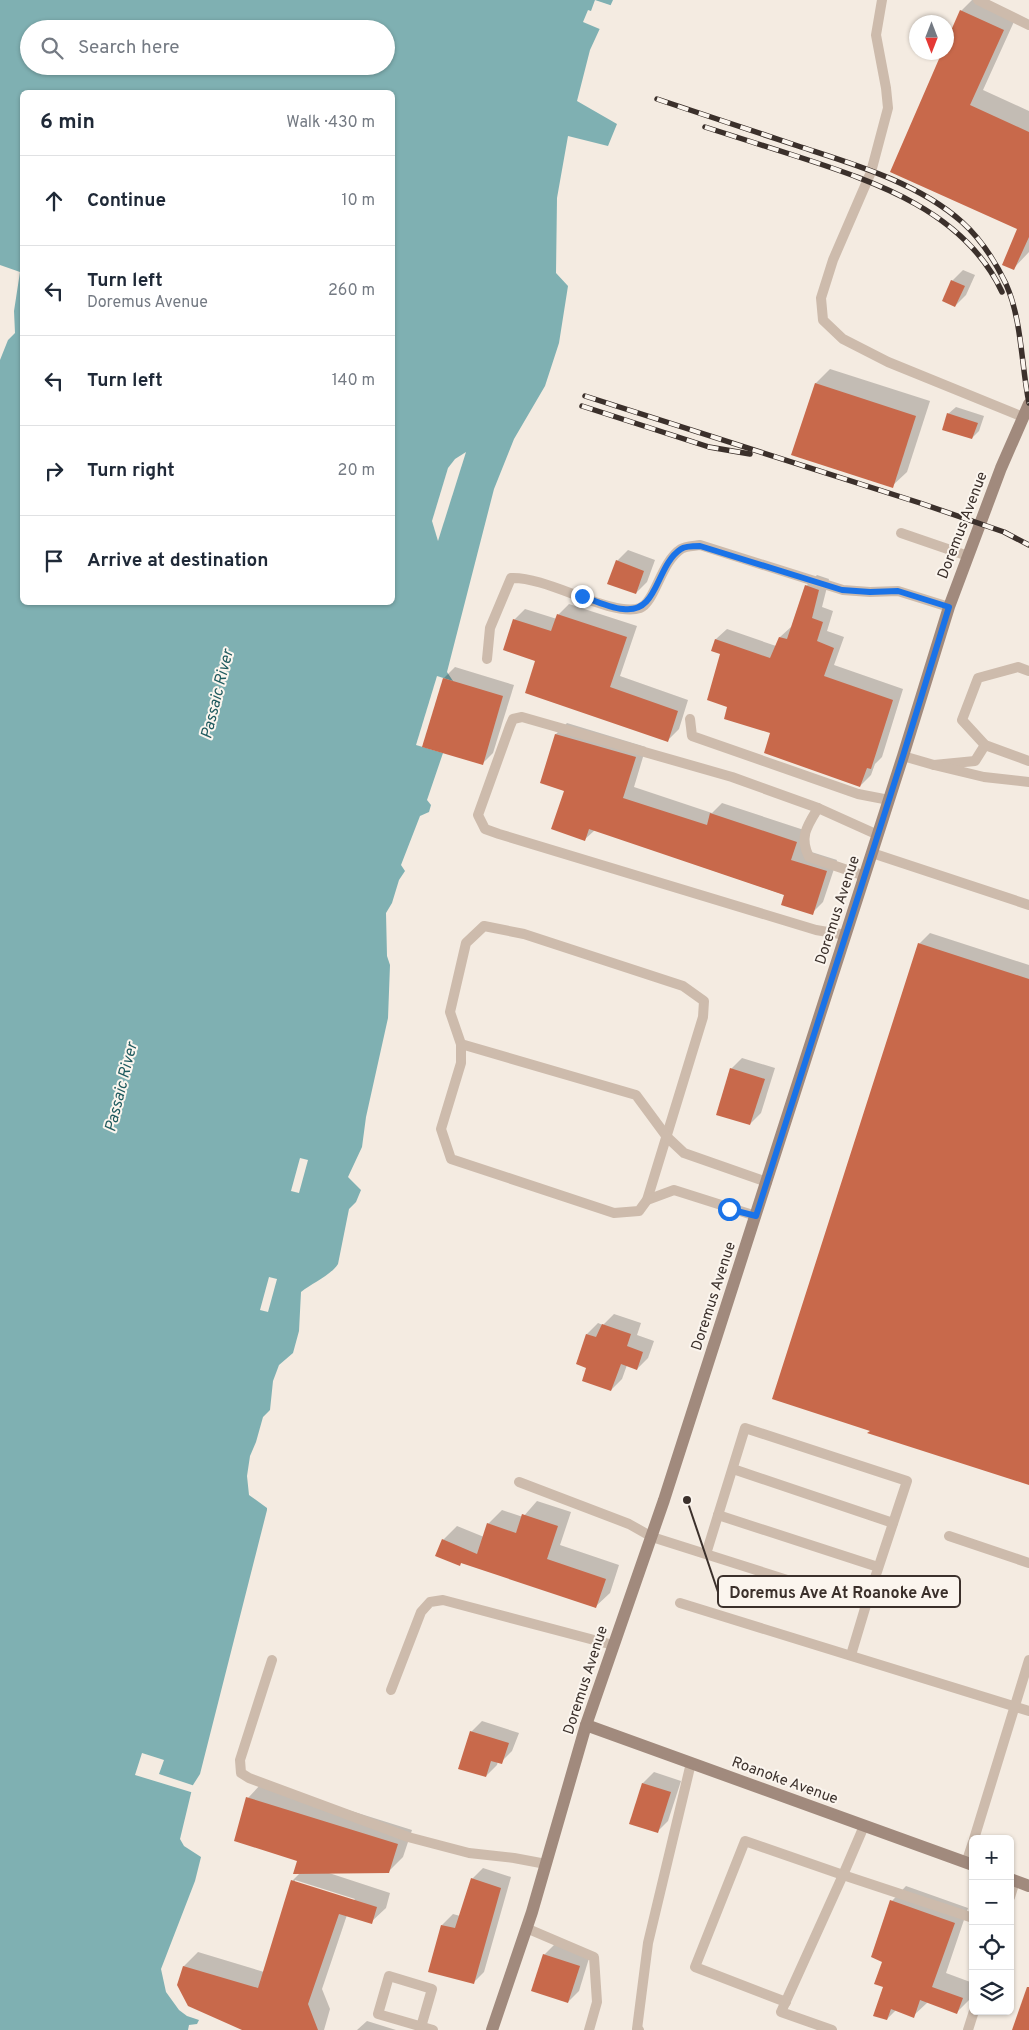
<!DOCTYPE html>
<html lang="en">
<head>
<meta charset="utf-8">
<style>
	:root { --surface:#fff; --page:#f6f6f7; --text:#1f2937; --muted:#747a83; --line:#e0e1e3 }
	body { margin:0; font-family:Overpass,sans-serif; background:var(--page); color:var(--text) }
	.controls { position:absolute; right:15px; bottom:15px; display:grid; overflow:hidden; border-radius:8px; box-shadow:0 1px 4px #0004 }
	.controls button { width:45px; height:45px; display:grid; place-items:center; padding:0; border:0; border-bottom:1px solid var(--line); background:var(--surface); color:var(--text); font:25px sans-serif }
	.compass { position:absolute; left:909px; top:15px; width:45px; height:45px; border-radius:50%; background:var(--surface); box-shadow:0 1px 4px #0004; rotate:180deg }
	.stop { position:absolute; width:15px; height:15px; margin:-11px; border:4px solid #1a73e8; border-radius:50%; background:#fff }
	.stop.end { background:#1a73e8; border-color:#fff; box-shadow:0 1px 5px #0008 }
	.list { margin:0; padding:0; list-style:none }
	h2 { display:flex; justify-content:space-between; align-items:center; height:65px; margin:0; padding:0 20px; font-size:21px }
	h2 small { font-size:16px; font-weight:400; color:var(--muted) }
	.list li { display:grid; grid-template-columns:32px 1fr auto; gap:15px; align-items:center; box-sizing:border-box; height:90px; padding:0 20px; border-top:1px solid var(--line) }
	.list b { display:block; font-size:19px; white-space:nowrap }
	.list p { margin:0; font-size:16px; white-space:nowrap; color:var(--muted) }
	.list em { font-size:16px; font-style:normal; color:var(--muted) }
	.icon { flex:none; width:28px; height:28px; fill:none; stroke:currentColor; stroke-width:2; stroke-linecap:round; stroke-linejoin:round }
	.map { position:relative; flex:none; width:1029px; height:2030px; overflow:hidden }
	.search { position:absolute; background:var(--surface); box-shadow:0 1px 4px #0004; left:20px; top:20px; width:375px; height:55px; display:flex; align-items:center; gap:12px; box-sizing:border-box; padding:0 18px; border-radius:28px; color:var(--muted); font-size:19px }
	.panel { position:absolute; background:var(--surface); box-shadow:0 1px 4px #0004; left:20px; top:90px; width:375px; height:515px; border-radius:8px }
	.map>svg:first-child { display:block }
	.water { fill:#7fb0b2; fill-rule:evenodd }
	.pier { fill:#f4ebe1 }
	.shadow { fill:#0003; fill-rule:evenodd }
	.building { fill:#c8694b }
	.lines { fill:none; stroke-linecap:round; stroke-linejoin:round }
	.lane { stroke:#cdbbac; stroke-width:10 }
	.secondary { stroke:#a18a7d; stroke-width:12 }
	.rail-casing { stroke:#3b302b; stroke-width:5.5 }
	.rail { stroke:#fbf5ee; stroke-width:4; stroke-dasharray:11; stroke-linecap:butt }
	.route { stroke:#1a73e8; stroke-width:6 }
	.labels { text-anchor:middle; stroke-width:4; stroke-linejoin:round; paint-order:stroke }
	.street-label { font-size:15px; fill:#3b302b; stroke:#fbf5ee }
	.water-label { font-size:16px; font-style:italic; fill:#1f5a5e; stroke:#fbf5ee }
	.leader { fill:none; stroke:#3b302b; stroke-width:2 }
	.callout-dot { fill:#3b302b; stroke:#fbf5ee; stroke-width:2 }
	.callout { fill:#fbf5ee; stroke:#3b302b; stroke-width:2 }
	.callout-label { font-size:16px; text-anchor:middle; font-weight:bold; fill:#3b302b }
</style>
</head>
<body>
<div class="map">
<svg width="1029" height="2030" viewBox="0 0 1029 2030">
	<rect width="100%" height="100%" fill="#f4ebe1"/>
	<path class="water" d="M0,0H613L590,50L577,101L617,124L608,146L568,136L557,198L556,273L568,286L559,343L545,386L514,439L494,489L447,672L453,681L443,753L427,800L431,805L429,812L420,816L401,865L405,871L399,880L392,903L386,913L387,956L390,965L388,1018L366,1117L362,1147L348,1177L361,1190L356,1202L349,1209L338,1264C330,1276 312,1283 301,1292L299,1331L293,1353L279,1365L273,1381L270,1410L263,1417L256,1442L250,1456L247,1476L249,1495L267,1508V1510L200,1774L193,1785L180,1839L184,1846L201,1857L195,1881L161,1969L166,1992L179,2010L187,2016L199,2020L197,2024L189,2025L188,2030H0V360L8,340L15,333L14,311L20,272L0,265ZM29,29H386V66H29ZM22,92H392V602H22Z"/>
	<g class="pier">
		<polygon points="595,0 613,6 602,30 583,22 588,10 591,11"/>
		<polygon points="466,452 438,541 432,521 448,468 455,459"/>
		<polygon points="437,676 453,681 443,753 416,745"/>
		<polygon points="300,1158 308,1160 299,1193 291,1191"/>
		<polygon points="269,1277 277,1279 268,1312 260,1310"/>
		<polygon points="142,1753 164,1760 159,1774 195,1786 194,1793 135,1775"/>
	</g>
	<g class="shadow">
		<polygon points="972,0 984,0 1017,15 983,90 1029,111 1029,252 1014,268 1019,229 946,52 961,11"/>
		<polygon points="963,270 975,275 966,295 955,306 952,281"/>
		<polygon points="830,369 930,401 907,472 892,486 793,454 816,383"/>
		<polygon points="956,407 984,416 979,431 972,438 948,414"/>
		<polygon points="628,550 655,560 647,582 636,593 617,561"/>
		<polygon points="817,575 829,579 822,607 833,611 827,631 844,637 834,665 903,689 882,757 875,764 871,775 860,786 729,706 721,653 712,650 716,639 727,629 776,646 780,637 791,627 792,627 806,586"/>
		<polygon points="569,604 637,626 620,676 688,700 679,729 668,740 537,661 514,620 525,609 557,619 558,615"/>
		<polygon points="455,667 514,685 493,753 482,764 423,746 444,678"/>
		<polygon points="567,723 646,747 634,787 712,813 722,803 807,831 802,849 837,860 823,902 812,913 785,895 595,830 584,840 566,790 542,782 556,734"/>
		<polygon points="930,933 1029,965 1029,1484 872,1430 919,944"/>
		<polygon points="742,1058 775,1068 761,1113 750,1124 731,1069"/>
		<polygon points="614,1314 641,1323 637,1335 654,1341 648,1358 637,1369 627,1365 622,1379 611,1390 588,1367 577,1364 587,1334 598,1323 603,1325"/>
		<polygon points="537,1501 571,1512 560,1545 619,1565 610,1593 595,1607 462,1562 460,1564 443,1540 457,1526 484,1537 488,1524 502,1510 523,1517"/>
		<polygon points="482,1721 519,1733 512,1751 501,1762 498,1761 497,1765 486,1776 471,1732"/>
		<polygon points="654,1772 681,1781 668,1821 657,1832 630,1823 643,1783"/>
		<path d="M262,1783L412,1830L403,1857L388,1872L329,1873L390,1893L386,1908L371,1922L347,1915L322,1989L330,2009L324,2030H245L178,1985L184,1966L198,1952L264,1972L293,1880L300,1873L299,1860L248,1798ZM295,1880L355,1899L353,1901L295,1882Z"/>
		<polygon points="483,1868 511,1877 484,1972 473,1983 442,1925 453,1914 460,1916 472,1879"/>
		<polygon points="906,1886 968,1908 946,1973 973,1983 971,1998 957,2012 928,2002 913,2016 896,2010 887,2019 884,1961 892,1901"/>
		<polygon points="555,1944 590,1955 579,1991 568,2002 544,1955"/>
		<polygon points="367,2021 396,2030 357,2030"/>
	</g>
	<g class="building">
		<polygon points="960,10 1004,30 970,105 1029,132 1029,237 1014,270 1002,265 1017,229 890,172 942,52 946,52 946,42"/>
		<polygon points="951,280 965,286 955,307 942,301"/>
		<polygon points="815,383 916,416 893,488 791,455"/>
		<polygon points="947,413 978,423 972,439 942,430"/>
		<polygon points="616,560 644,571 636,594 607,584"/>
		<polygon points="805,585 819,590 812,618 823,622 817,641 834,648 824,676 893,700 871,769 867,768 860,787 764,753 770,733 724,719 727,707 707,700 720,654 711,651 715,639 770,658 779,637 787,639"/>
		<polygon points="557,614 627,637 610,687 678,711 668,742 525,693 535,661 503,650 513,619 551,631"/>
		<polygon points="443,678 503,696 483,765 422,747"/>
		<polygon points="555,734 636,757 623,798 707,825 710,813 797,842 791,860 827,871 813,915 781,905 784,895 589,829 585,841 551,829 564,791 540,783"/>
		<polygon points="918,943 1029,979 1029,1485 867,1433 870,1431 772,1399"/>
		<polygon points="730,1068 765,1079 750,1125 716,1115"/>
		<polygon points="602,1324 631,1334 627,1346 643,1352 637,1370 621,1364 611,1391 582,1381 586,1368 576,1364 586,1334 596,1337"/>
		<polygon points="522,1514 558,1526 547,1559 606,1579 596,1608 461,1563 460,1566 435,1556 442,1539 477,1554 487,1523 516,1533"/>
		<polygon points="470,1731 509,1743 502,1764 491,1761 486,1777 458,1769"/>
		<polygon points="642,1783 671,1792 658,1833 629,1824"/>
		<polygon points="246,1797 398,1844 389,1873 293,1874 297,1861 234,1841"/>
		<polygon points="471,1878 501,1888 474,1984 428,1972 441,1925 455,1928"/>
		<polygon points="291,1880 377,1907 372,1924 339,1914 308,2004 318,2030 242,2030 188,2006 177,1985 183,1966 258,1988"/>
		<polygon points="890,1900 955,1923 932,1987 963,1998 957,2014 920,2000 914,2018 891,2009 887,2020 873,2016 883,1987 874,1984 882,1962 871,1957"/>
		<polygon points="543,1954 580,1966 568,2003 531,1991"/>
		<polygon points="1027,1987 1029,1987 1029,2030 1012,2030"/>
	</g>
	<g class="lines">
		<g class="lane">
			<polyline points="882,0 876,35 886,88 888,108 871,172 833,260 821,298 823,320 843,339 888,362 1023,417"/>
			<polyline points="978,0 1029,25"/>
			<polyline points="901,533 968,556"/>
			<path d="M487,659L490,628L511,578C547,576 612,618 640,608C655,602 661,562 681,549C685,546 694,546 700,545L843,590L870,592L898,591L949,607"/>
			<polyline points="1029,671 1018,667 978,678 962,720 985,745 1029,761"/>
			<polyline points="690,719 692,736 858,794 889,800"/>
			<polyline points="903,756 934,765 975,761 985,745"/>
			<polyline points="934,765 984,777 1029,782"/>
			<path d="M818,808C807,826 799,837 809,857L865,876"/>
			<polyline points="872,853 1029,905"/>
			<polygon points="484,926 524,934 683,986 704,1001 703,1017 647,1200 639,1211 614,1213 451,1159 441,1129 461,1063 461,1044 450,1012 466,943"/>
			<polyline points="846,935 816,930 499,834 485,829 478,815 510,726 513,719 522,717 732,777 818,808 878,835"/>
			<polyline points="461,1044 636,1095 667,1137 684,1153 767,1182"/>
			<polyline points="647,1200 674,1190 756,1216"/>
			<polyline points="733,1469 893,1523"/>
			<polyline points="519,1482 629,1524 652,1537 866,1605 907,1481 745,1428 706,1554"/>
			<polyline points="718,1515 878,1567"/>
			<polyline points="949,1536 1029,1563"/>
			<polyline points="680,1603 1029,1711"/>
			<polyline points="851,1655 866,1605"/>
			<polyline points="272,1660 240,1760 241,1773 249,1778 408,1837 469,1853 514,1858 546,1864"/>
			<polyline points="391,1690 421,1612 430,1602 443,1600 613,1645"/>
			<polyline points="974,1839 1029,1660"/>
			<polyline points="966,1863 973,1842"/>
			<polyline points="1010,1897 1015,1881"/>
			<polyline points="526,1928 594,1957 597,2002 589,2030"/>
			<polyline points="786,2002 695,1967 745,1841 843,1875 864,1826"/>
			<polyline points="421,2027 432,1989 389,1976 378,2014 433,2030"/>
			<polyline points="639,2030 637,2029 648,1943 691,1763"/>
			<polyline points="832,2030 781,2012 843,1875 973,1918"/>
			<polyline points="968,2030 974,2011"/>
		</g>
		<g class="secondary">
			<polyline points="586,1725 973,1865"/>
			<polyline points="1010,1879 1029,1886"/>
			<polyline points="492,2030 532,1912 586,1725 664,1500 903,756 949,607 1001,468 1029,404"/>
		</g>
		<g class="rail-casing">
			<g id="rail">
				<path d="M657,99C704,115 751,130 798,146C853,164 917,182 962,222C981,239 995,261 1006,284C1022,320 1021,364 1029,403"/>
				<path d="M705,127C736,137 768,147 799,157C876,182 965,212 1002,292"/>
				<polyline points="585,396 920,503 1004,532 1029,545"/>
				<polyline points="582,406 709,447 750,454"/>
			</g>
		</g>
		<use href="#rail" class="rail"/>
	</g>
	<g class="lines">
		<path class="route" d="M582,596C595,601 610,608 623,609C659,614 655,566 681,549C685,546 694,546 700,546L842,590L870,592L898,591L949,607L903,756L756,1216L729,1209"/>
	</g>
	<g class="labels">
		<g class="street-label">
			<text transform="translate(962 525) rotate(-69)" y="5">Doremus Avenue</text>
			<text transform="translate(837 910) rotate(-72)" y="5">Doremus Avenue</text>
			<text transform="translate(713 1296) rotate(-72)" y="5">Doremus Avenue</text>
			<text transform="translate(585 1680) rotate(-72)" y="5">Doremus Avenue</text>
			<text transform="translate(785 1780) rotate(20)" y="5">Roanoke Avenue</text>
		</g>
		<g class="water-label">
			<text transform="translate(216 694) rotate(-76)" y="6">Passaic River</text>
			<text transform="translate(120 1087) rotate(-76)" y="6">Passaic River</text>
		</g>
	</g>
	<path class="leader" d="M687 1500L718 1592"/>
	<circle class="callout-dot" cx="687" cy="1500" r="5"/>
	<rect class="callout" x="718" y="1576" width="242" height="31" rx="5"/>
	<g class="callout-label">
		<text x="839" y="1598">Doremus Ave At Roanoke Ave</text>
	</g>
</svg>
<div class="controls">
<button>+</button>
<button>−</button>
<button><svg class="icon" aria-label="locate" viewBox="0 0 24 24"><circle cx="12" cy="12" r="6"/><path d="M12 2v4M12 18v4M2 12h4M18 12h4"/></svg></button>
<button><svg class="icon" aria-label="layers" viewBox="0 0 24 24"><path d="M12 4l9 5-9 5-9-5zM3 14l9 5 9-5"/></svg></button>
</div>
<svg class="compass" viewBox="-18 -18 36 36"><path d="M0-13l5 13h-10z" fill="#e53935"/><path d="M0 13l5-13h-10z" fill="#747a83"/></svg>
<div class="stop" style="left:729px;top:1209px"></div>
<div class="stop end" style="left:582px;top:596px"></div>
<div class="search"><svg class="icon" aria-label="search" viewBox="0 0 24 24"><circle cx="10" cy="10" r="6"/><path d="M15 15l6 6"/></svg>Search here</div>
<section class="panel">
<h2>6 min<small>Walk · 430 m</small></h2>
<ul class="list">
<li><svg class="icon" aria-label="ahead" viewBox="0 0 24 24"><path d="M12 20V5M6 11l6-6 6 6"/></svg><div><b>Continue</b></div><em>10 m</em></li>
<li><svg class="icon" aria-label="left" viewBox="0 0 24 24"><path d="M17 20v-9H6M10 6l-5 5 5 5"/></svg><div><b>Turn left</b><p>Doremus Avenue</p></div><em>260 m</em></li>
<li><svg class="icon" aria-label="left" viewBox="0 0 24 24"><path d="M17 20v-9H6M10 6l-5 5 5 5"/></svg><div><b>Turn left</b></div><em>140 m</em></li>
<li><svg class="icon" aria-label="right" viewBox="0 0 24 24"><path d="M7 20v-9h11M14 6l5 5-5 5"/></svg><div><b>Turn right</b></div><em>20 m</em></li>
<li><svg class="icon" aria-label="arrive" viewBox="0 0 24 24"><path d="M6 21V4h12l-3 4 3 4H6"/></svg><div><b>Arrive at destination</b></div></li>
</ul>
</section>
</div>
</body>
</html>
